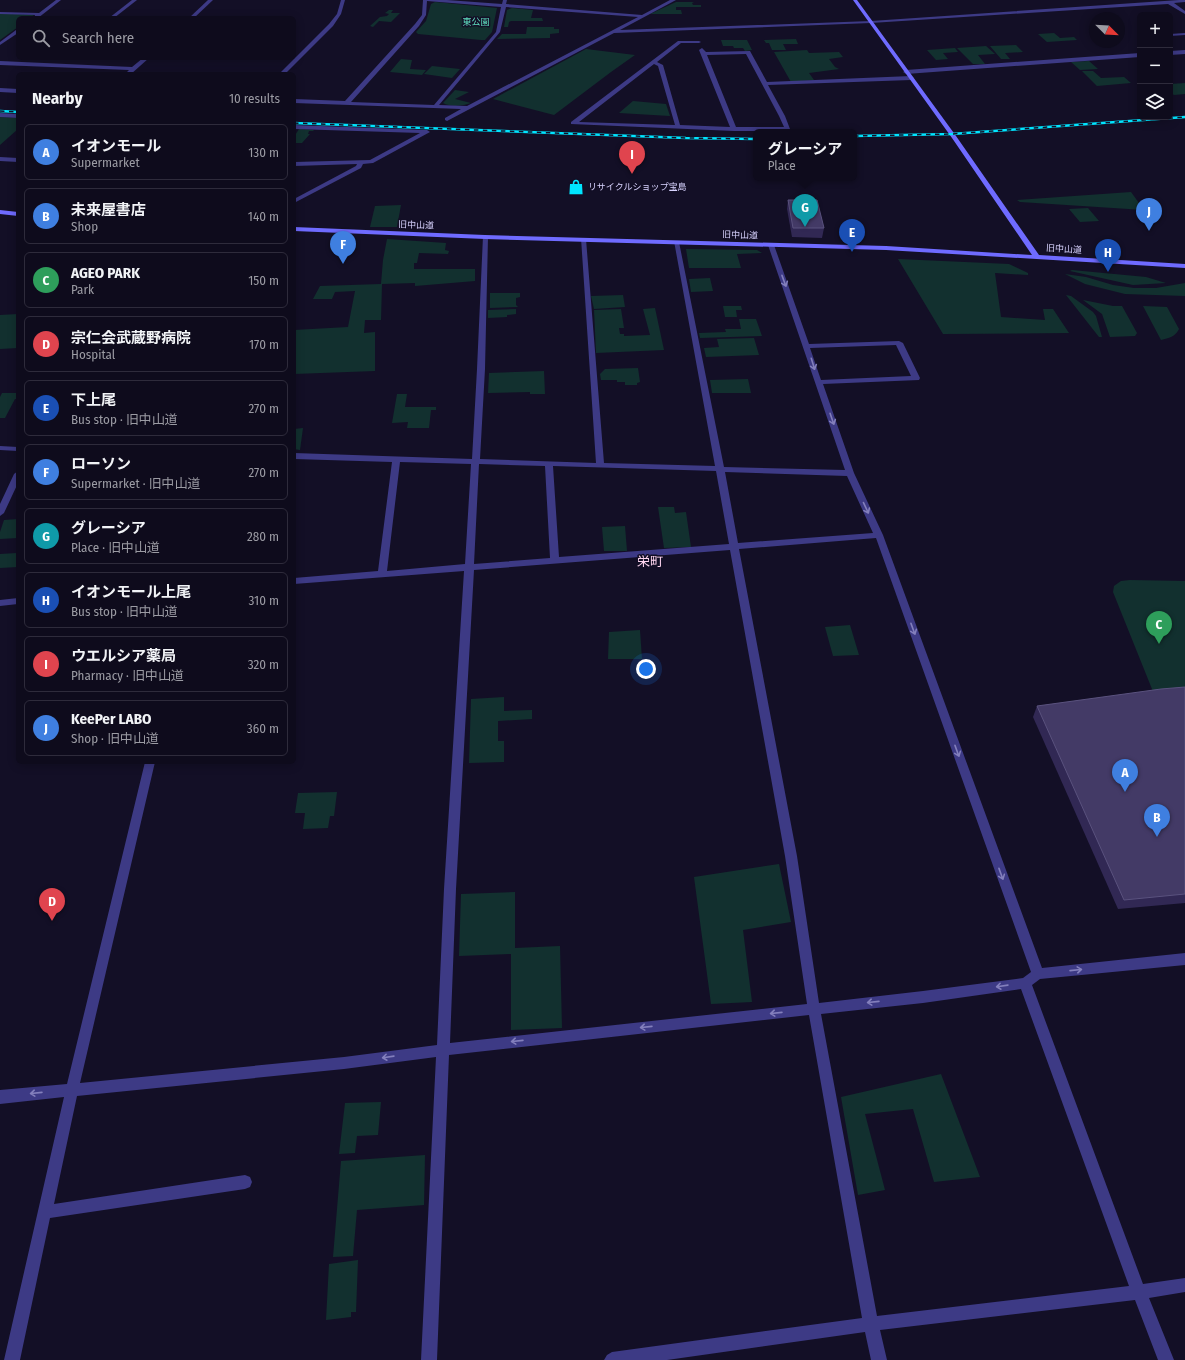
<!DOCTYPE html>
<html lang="en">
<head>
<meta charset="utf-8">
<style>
	:root { --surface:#0e0b1c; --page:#1c1929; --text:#f1f3f6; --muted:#9b9ba3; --line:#2e2b3b; --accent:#db2777 }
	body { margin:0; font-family:"Fira Sans Condensed","Noto Sans JP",sans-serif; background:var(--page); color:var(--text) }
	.controls { position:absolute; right:12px; top:12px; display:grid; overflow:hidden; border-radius:6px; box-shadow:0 2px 10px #0003 }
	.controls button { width:36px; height:36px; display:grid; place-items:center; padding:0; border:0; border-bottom:1px solid var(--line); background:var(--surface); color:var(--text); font:20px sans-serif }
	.compass { position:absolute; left:1089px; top:12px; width:36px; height:36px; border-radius:50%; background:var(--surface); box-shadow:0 2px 10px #0003; rotate:114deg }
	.you { position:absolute; left:646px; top:669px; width:14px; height:14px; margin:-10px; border:3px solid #fff; border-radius:50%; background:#1a73e8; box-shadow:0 0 0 6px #1a73e833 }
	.badge { display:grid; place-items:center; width:26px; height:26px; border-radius:50%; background:var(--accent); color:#fff; font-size:13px; font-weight:700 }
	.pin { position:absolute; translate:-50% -33px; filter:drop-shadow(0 1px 2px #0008) }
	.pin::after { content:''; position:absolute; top:21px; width:14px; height:12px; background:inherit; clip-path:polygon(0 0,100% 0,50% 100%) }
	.popup { position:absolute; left:753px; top:129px; width:104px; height:52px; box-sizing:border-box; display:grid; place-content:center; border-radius:6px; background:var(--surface); filter:drop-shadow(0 1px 3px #0005); font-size:13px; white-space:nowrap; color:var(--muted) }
	.popup b { font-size:15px; color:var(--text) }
	.popup::after { content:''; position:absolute; left:50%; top:100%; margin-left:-8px; border:8px solid transparent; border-top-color:var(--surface) }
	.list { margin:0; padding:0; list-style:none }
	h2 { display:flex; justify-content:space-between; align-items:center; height:52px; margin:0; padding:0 16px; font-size:17px }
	h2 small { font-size:13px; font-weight:400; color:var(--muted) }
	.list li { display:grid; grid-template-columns:26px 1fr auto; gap:12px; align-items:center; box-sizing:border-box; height:56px; margin:0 8px 8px; padding:0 8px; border:1px solid var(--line); border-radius:6px }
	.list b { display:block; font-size:15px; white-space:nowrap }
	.list p { margin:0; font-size:13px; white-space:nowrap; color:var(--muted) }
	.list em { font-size:13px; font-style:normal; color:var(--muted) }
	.icon { flex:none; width:22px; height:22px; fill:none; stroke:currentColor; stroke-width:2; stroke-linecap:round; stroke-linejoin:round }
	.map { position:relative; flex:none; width:1185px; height:1360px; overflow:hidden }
	.search { position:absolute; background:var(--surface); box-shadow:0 2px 10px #0003; left:16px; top:16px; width:280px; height:44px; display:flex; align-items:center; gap:10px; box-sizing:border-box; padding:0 14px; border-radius:6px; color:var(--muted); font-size:15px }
	.panel { position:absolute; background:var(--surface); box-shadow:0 2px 10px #0003; left:16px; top:72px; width:280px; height:692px; border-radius:6px }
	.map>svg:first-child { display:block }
	.green { fill:#12302f }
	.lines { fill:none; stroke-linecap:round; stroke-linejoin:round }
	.street { fill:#3d3a85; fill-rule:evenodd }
	.secondary { fill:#6f6bff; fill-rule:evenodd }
	.rail-casing { stroke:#00e5ff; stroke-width:2.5 }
	.rail { stroke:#130f26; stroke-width:1.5; stroke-dasharray:4.5; stroke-linecap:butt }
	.wall { fill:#312854 }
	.building { fill:#433a66; stroke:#5a527e }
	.oneway { stroke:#837fbc }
	.labels { text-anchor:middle; stroke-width:3; stroke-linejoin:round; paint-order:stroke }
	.far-park-label { font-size:9px; fill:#5fe0c0; stroke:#130f26 }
	.far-poi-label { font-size:9px; fill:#d9d4ff; stroke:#130f26; text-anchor:start }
	.far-street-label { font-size:9px; fill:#d9d4ff; stroke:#130f26 }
	.quarter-label { font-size:13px; fill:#ffd6f0; stroke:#130f26 }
</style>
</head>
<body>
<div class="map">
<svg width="1185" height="1360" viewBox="0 0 1185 1360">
	<rect width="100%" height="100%" fill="#130f26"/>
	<g class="green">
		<polygon points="435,2 497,8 492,32 485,40 481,40 418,34 416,32 426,21 431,4"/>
		<polygon points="676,2 694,2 692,3 693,5 701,5 701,7 676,7 676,10 681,10 682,14 650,14"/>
		<polygon points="512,8 533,10 531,18 542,18 543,21 511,21 509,22 508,27 504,27 507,10"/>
		<polygon points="389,10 393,10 391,13 400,13 391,22 379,21 373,27 370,26 380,17 387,16 389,14 385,13"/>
		<polygon points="0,13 30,14 34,15 30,18 18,18 18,27 0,40"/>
		<polygon points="527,27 554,27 554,29 559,29 559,33 550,34 550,38 497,39 502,34 526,34"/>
		<polygon points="1054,33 1060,38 1074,37 1077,40 1047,42 1038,34"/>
		<polygon points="796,39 798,44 783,44 786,50 772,50 769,43 766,43 764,40"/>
		<polygon points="721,40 747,40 752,50 745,51 743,48 734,48 733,46 723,46"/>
		<polygon points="1016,45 1023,52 1005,53 1010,59 1001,59 990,46"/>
		<polygon points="986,46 995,54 978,55 985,64 973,64 957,48"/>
		<polygon points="955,48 958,52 943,53 948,59 936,60 927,50"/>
		<polygon points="586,49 635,55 611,72 554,115 493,99"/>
		<polygon points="807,50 809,53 839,52 843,57 829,59 835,67 839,69 809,73 814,80 791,82 774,52"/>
		<polygon points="401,59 412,60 410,69 426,70 422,75 390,72"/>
		<polygon points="1089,61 1098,69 1080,70 1071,62"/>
		<polygon points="432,66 460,69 452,78 424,74"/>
		<polygon points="1082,71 1093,71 1101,78 1124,77 1131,83 1097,86"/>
		<polygon points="1185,83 1185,94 1174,95 1170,92 1170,84"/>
		<path d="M455,90L469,92L455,99L471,103C463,106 450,107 443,103Z"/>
		<polygon points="633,101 666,104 670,116 619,113"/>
		<polygon points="0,117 18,118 18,129 0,145"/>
		<polygon points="299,129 314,130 313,131 309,131 308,134 310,134 302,143 294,143 294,137"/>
		<polygon points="1131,192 1144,210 1020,202 1017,200"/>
		<polygon points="401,205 397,227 370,227 375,206"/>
		<polygon points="1088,208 1099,221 1080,222 1069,209"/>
		<polygon points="387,239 446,243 445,250 449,251 448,254 419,253 417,263 414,263 414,269 475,269 475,281 415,286 415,283 382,284 381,320 365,320 364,333 375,332 375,371 294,374 294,330 348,327 355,291 335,292 332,299 313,299 320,286 381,284 383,260"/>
		<polygon points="686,249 757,250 762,253 737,254 741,268 689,268"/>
		<polygon points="898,259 1009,264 1028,273 1028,275 995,273 1001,317 1045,320 1043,309 1053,309 1069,333 943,334"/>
		<polygon points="1072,270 1146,277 1166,283 1133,285 1070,271"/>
		<polygon points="1065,274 1086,277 1113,285 1134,288 1156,288 1185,283 1185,296 1125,294 1085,284"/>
		<polygon points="710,278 713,291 691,292 689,279"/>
		<polygon points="490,293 520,293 520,297 516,298 516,305 518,307 490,308"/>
		<polygon points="623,295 625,307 594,309 591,296"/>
		<polygon points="1066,295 1071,296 1093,312 1096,316 1102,337 1099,337"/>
		<polygon points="1083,300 1113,306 1122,306 1137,333 1135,336 1110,337 1102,314"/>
		<polygon points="723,306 741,306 742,310 736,310 737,317 725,317"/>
		<path d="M1143,306L1167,307L1179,329C1175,337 1169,338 1161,340Z"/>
		<polygon points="655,308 664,350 596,353 594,310 621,309 624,328 619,328 620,334 624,334 624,336 650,335 643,309"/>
		<polygon points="516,309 516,314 507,315 507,317 488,318 488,310"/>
		<polygon points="18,314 18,348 0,349 0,315"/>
		<polygon points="739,319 756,319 762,336 700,338 699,333 726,332 725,329 741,329"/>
		<polygon points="754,338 759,355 706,357 704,348 719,347 717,339"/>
		<polygon points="638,368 640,382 637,383 637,385 625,385 625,382 617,382 617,380 601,380 600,374 605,369"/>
		<polygon points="544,371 545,394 530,394 530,392 488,393 489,373"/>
		<polygon points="748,379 751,393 712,393 710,380"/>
		<polygon points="2,393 18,393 18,399 15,399 5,418 0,418 0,397"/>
		<polygon points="397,394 407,394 405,407 436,407 436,410 431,410 429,428 407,428 408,422 392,423"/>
		<polygon points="303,428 300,450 294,449 294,429"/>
		<polygon points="658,507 674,507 675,513 686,512 691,547 664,548"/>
		<polygon points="18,519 18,538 0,539 0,532 4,520"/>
		<polygon points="625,526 627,551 604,551 602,527"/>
		<polygon points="18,551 18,567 0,568 0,554 17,553"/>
		<polygon points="1130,580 1185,581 1185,697 1156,699 1113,592 1114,586 1121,581"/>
		<polygon points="850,625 859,655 833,656 825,627"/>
		<polygon points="640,630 642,659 608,659 609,632"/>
		<polygon points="504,697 504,711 532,710 532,719 498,721 498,741 504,741 504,762 469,763 471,699"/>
		<polygon points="337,792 334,816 330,816 328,828 303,829 305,813 295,813 298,793"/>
		<polygon points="779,864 791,922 743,930 752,1002 711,1004 694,877"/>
		<polygon points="515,892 515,948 560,946 562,1028 511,1030 511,954 459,956 461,894"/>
		<polygon points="941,1074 980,1177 934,1182 913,1109 865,1114 885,1190 858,1195 841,1097"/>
		<polygon points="381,1102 378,1135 357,1136 355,1153 339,1154 345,1103"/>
		<polygon points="425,1155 424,1205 357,1210 353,1256 333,1257 341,1161"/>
		<polygon points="358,1260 356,1312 351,1312 351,1317 326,1320 329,1264"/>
	</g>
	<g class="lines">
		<g class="street">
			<polygon points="56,0 61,0 38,18 34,18 35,15 0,14 0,12 39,13"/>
			<polygon points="132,0 137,0 114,18 109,18"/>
			<polygon points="208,0 213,0 194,18 189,18"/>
			<polygon points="341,0 345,0 341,14 333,26 285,74 279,74 329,24 337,14"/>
			<path d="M423,0H447L502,4L503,0H507L506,4L642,15L670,0H676L620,30L871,21L1179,0H1185V2L1174,3L1185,11V14L1168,4L871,23L614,33L447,121L445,120V118L461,109L294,103V99L345,101L415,24L422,15ZM427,1L501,7L496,32L434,105L351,102L419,26L426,15ZM506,7L638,17L467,106L439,105L500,32Z"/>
			<polygon points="16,30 18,30 18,33 0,45 0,42"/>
			<polygon points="1185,33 1185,35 1170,36 1170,34"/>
			<path d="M678,41H699L701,42L699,43H681L657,62L663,65L680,125L730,127L699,50L702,48L706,52L750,51L767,82L911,76L914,78L911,80L768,85L785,116L790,129L787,131H734L571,124V122ZM746,54L779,116L784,127H736L707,55ZM654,64L658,66L675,125L579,122Z"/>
			<polygon points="1185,50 1185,54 1170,55 1170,51"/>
			<polygon points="1140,53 1140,57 906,74 903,72 906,70"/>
			<polygon points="143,58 149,58 131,74 126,73 129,70 0,65 0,61 132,67"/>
			<polygon points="0,88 18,89 18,93 0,92"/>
			<polygon points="0,113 18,114 18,118 0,117"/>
			<polygon points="294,125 427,130 430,132 373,163 363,164 361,168 294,203 294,199 356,166 357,164 294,166 294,162 370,160 420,133 294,129"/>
			<polygon points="0,157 18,158 18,162 0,161"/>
			<path d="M483,236L488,237L485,369L480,459L596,463L581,238L586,239L604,463L715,466L674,241L679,242L724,467L845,470L768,245L769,244L774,245L809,344L899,341L903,343L920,378L919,380L823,384L854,473L883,535L1042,968L1185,953V965L1040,979L1032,985L1143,1284L1185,1278V1292L1149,1298L1174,1360H1158L1135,1300L880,1330L887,1360H871L865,1332L667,1360H604L607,1355L612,1352L862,1318L809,1015L449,1055L437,1360H421L436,1057L344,1069L77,1096L54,1204L245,1175L250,1177L252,1182L250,1187L245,1189L50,1218L20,1360H4L64,1097L0,1104V1090L67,1084L145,762H155L80,1083L344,1057L437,1045L444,889L464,571L294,584V578L378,571L392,462L294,459V453L472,459L477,369ZM896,345L911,376L821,380L810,348ZM400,462L471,464L465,564L387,571ZM479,464L545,466L550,558L474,564ZM553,466L716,471L729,544L559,557ZM725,472L847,476L873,533L738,543ZM876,538L1031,972L1023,978L923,991L819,1003L797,856L739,549ZM730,550L785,856L807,1004L450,1043L456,889L474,570ZM1021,989L1129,1286L877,1316L821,1014L923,1003Z"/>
			<polygon points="0,446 18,447 18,451 0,450"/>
			<polygon points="18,471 18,483 4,513 0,516 0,504 14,474"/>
			<polygon points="18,598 18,604 0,606 0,600"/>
		</g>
		<g class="secondary">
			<polygon points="853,0 857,0 956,136 1039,255 1185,264 1185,268 886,250 485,239 294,231 294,227 485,235 886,246 1032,255 952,138"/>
			<polygon points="0,210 18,212 18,216 0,214"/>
		</g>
		<g class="rail-casing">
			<g id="rail">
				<polyline points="0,111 18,112"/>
				<polyline points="294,123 686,138 756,139"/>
				<polyline points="854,136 952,134 1185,117"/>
			</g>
		</g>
		<use href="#rail" class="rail"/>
	</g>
	<g class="wall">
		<polygon points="788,200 824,228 822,238 792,237 787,209"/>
		<polygon points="1185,687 1185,903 1118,909 1033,717 1037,706"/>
	</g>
	<g class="building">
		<polygon points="788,200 817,200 824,228 793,228"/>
		<polygon points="1185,687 1185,894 1124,900 1037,706 1161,689"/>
	</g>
	<defs><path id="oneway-shaft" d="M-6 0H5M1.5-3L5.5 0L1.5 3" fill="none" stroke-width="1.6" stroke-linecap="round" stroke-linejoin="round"/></defs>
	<g class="oneway">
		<use href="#oneway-shaft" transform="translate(784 281) rotate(70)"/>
		<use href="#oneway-shaft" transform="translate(813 364) rotate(73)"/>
		<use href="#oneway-shaft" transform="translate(832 419) rotate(71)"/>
		<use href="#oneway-shaft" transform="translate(866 508) rotate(65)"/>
		<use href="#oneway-shaft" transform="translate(913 629) rotate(70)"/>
		<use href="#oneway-shaft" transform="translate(957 751) rotate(70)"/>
		<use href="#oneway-shaft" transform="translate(1001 874) rotate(70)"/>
		<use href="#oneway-shaft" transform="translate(1076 970) rotate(-6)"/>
		<use href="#oneway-shaft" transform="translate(1002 986) rotate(172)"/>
		<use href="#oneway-shaft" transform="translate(873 1002) rotate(174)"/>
		<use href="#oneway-shaft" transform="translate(776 1013) rotate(174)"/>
		<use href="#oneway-shaft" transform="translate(646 1027) rotate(174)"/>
		<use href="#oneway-shaft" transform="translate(517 1041) rotate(174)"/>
		<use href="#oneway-shaft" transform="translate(388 1057) rotate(172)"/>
		<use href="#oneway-shaft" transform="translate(36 1093) rotate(174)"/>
	</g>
	<defs>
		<g id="shop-bare" transform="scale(1.2)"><path d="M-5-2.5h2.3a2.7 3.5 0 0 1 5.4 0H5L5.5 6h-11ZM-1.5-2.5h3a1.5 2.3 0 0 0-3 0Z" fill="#00e5ff" stroke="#130f26" stroke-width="2.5" paint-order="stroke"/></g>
	</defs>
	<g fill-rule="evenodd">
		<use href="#shop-bare" x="576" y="187"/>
	</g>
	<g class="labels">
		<g class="far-park-label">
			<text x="476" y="25">東公園</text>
		</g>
		<g class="far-poi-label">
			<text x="588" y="190">リサイクルショップ宝島</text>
		</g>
		<g class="far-street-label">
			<text transform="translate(416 225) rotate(2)" y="3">旧中山道</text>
			<text transform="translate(740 235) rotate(2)" y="3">旧中山道</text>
			<text transform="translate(1064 249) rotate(4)" y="3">旧中山道</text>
		</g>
		<g class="quarter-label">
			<text x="650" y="566">栄町</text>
		</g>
	</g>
</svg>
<div class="controls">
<button>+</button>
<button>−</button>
<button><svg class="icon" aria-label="layers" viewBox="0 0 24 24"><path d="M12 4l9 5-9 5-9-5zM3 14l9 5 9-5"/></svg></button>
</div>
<svg class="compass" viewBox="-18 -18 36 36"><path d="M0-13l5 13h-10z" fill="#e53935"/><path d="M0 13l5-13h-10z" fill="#9b9ba3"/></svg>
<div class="you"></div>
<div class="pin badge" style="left:1125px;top:792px;background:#3f7fe0">A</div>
<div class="pin badge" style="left:1157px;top:837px;background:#3f7fe0">B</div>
<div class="pin badge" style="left:1159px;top:644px;background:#2e9e5b">C</div>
<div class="pin badge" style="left:52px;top:921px;background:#e0444e">D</div>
<div class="pin badge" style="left:852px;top:252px;background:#1a4fb4">E</div>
<div class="pin badge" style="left:343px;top:264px;background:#3f7fe0">F</div>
<div class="pin badge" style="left:805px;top:227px;background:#0f9aa8">G</div>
<div class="popup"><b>グレーシア</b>Place</div>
<div class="pin badge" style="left:1108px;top:272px;background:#1a4fb4">H</div>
<div class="pin badge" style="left:632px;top:174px;background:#e0444e">I</div>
<div class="pin badge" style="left:1149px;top:231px;background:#3f7fe0">J</div>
<div class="search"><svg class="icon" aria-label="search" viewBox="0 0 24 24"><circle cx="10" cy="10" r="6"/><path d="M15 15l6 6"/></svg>Search here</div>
<section class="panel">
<h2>Nearby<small>10 results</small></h2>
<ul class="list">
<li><span class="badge" style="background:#3f7fe0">A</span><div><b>イオンモール</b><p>Supermarket</p></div><em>130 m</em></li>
<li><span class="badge" style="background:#3f7fe0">B</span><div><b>未来屋書店</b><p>Shop</p></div><em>140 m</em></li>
<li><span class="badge" style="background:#2e9e5b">C</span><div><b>AGEO PARK</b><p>Park</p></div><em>150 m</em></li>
<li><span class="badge" style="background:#e0444e">D</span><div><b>宗仁会武蔵野病院</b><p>Hospital</p></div><em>170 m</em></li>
<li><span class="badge" style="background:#1a4fb4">E</span><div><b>下上尾</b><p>Bus stop · 旧中山道</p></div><em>270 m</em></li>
<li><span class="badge" style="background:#3f7fe0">F</span><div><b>ローソン</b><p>Supermarket · 旧中山道</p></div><em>270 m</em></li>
<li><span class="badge" style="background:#0f9aa8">G</span><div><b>グレーシア</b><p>Place · 旧中山道</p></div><em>280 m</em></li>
<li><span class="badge" style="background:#1a4fb4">H</span><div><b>イオンモール上尾</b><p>Bus stop · 旧中山道</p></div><em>310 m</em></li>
<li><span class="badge" style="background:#e0444e">I</span><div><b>ウエルシア薬局</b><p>Pharmacy · 旧中山道</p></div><em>320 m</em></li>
<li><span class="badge" style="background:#3f7fe0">J</span><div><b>KeePer LABO</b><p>Shop · 旧中山道</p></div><em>360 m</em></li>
</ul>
</section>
</div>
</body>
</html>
